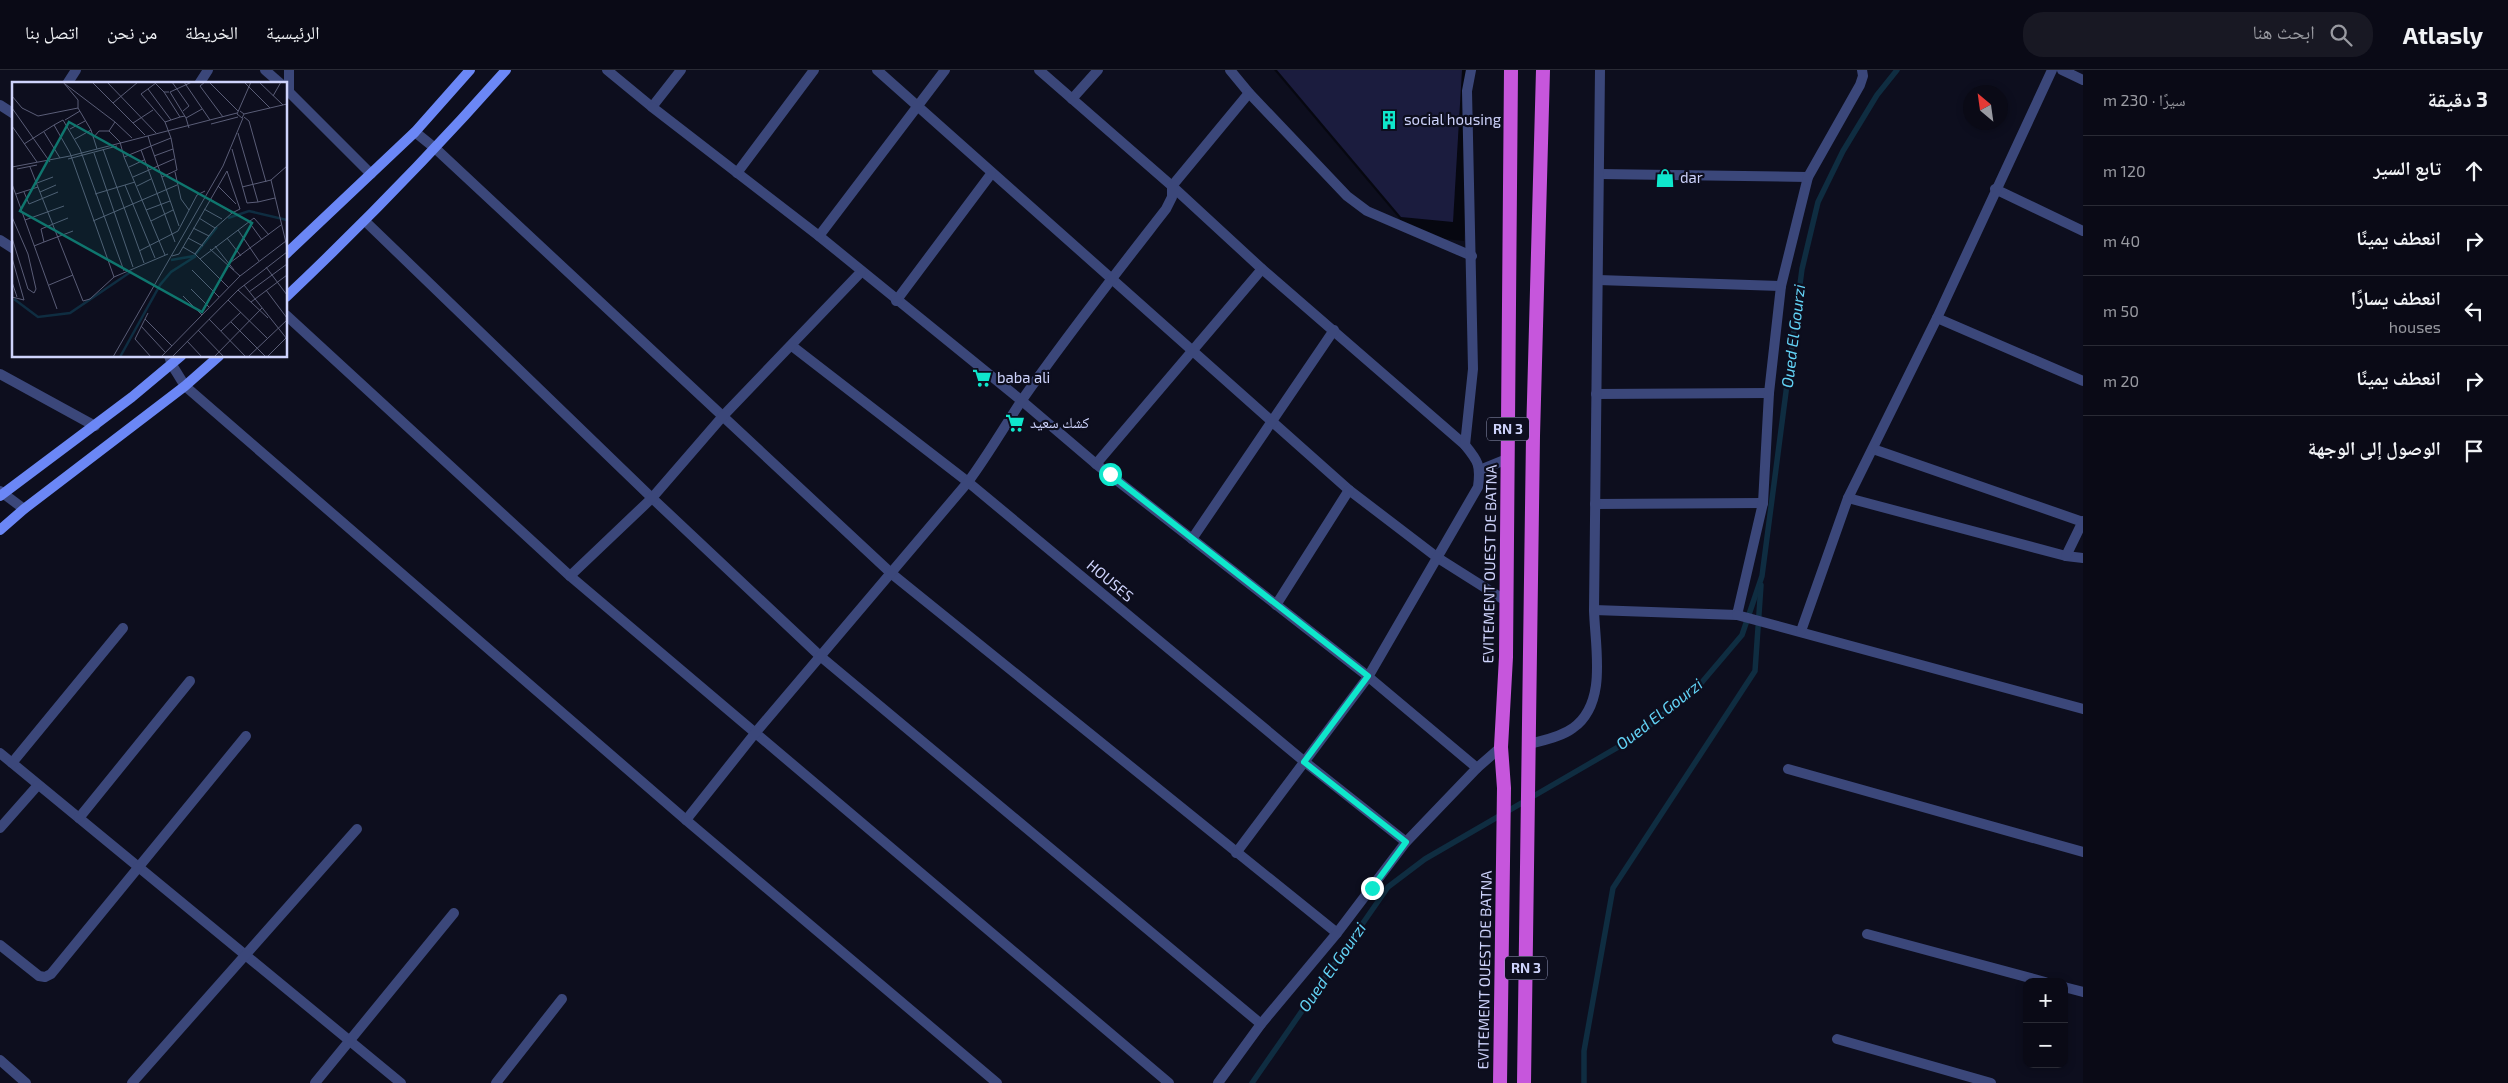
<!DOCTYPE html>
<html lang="ar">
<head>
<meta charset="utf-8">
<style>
	:root { --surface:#0a0a16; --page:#181823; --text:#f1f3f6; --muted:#999aa1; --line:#2a2b35 }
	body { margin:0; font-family:"Exo 2","Noto Naskh Arabic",sans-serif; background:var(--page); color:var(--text); direction:rtl }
	.controls { position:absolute; right:15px; bottom:15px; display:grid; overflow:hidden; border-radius:10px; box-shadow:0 2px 8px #0003 }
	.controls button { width:45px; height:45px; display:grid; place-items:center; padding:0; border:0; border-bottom:1px solid var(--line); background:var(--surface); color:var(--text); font:25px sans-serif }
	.compass { position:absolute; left:1963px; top:15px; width:45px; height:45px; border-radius:50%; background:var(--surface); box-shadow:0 2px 8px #0003; rotate:331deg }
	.stop { position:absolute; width:15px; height:15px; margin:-11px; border:4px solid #0fe7cc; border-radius:50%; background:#fff }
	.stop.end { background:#0fe7cc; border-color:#fff; box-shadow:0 1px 5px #0008 }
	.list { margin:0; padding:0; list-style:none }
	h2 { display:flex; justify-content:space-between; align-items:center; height:65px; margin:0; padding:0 20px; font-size:21px }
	h2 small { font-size:16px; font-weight:400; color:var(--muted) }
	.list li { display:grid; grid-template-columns:32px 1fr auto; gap:15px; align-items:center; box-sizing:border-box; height:70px; padding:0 20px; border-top:1px solid var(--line) }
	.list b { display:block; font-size:19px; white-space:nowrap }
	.list p { margin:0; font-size:16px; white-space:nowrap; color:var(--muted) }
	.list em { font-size:16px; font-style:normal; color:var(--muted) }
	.icon { flex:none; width:28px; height:28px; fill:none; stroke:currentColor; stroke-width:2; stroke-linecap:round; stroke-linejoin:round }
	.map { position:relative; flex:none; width:2083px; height:1013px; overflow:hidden; direction:ltr }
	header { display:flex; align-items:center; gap:30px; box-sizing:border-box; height:70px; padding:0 25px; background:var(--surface); border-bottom:1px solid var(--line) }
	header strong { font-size:24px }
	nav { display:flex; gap:28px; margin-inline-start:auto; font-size:18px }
	.search { width:350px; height:45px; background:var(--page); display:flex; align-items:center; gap:12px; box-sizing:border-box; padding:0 18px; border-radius:20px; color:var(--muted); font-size:19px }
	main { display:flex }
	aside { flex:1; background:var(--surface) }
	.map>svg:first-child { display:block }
	.shadow { fill:#0007 }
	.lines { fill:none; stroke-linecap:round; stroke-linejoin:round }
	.stream { stroke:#0f2d41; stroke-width:5.5 }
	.building { fill:#1b1c3e }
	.minor { stroke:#3b477a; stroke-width:10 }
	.secondary { stroke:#6b87f6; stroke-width:10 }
	.trunk { stroke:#c656dc; stroke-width:14 }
	.route { stroke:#0fe7cc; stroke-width:6 }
	.labels { text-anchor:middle; stroke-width:4.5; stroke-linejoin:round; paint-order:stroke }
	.shield { fill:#0d0e1e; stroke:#9498b9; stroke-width:1 }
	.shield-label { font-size:14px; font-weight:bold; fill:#ced3fc }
	.poi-label { font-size:15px; fill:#ced3fc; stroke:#0d0e1e; text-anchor:start }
	.street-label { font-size:15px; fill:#ced3fc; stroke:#0d0e1e }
	.water-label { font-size:16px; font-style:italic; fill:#62d2f5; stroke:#0d0e1e }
	.inset-river { fill:none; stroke:#0f2d41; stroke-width:2.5 }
	.inset-road { fill:none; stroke:#5a5d77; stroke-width:1 }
	.view { fill:#0f766e; fill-opacity:0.15; stroke:#0f766e; stroke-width:2.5 }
	.inset-edge { fill:none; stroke:#ced3fc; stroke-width:2.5 }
</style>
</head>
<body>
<header>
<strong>Atlasly</strong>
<div class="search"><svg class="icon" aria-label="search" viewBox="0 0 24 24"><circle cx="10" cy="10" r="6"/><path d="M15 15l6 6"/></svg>ابحث هنا</div>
<nav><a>الرئيسية</a><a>الخريطة</a><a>من نحن</a><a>اتصل بنا</a></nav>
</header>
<main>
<aside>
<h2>3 دقيقة<small>سيرًا · 230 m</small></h2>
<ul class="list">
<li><svg class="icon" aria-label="ahead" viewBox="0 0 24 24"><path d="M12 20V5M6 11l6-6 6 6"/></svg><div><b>تابع السير</b></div><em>120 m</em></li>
<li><svg class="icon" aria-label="right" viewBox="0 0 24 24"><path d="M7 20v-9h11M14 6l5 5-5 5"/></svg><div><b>انعطف يمينًا</b></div><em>40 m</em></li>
<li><svg class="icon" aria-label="left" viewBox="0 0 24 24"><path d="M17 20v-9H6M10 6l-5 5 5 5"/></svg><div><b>انعطف يسارًا</b><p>houses</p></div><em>50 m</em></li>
<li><svg class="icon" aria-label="right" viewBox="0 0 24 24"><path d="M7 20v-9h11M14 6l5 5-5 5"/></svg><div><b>انعطف يمينًا</b></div><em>20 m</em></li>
<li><svg class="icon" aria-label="arrive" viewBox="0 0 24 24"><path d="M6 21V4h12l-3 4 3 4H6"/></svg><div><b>الوصول إلى الوجهة</b></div></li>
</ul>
</aside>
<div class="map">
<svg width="2083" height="1013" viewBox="0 0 2083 1013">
	<rect width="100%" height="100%" fill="#0d0e1e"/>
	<polygon class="shadow" points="1274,0 1473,0 1464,171 1414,166"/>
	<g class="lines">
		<g class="stream">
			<polyline points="1252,1013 1388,817 1425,789 1632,669 1697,618 1742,565 1762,506 1802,199 1818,132 1843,81 1877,25 1897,0"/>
			<polyline points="1584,1013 1584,981 1613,818 1755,601 1761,515"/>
		</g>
	</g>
	<polygon class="building" points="1277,0 1462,0 1453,152 1401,147"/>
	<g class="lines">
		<g class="minor">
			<polyline points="265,0 281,14"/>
			<polyline points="289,0 289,21"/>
			<polyline points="607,0 652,37 681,0"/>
			<polyline points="877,0 1349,420 1438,488 1506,531"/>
			<polyline points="1039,0 1172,116 1262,199 1465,375"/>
			<polyline points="1230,0 1249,23 1347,126 1367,141 1472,186"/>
			<polyline points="2062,0 2083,10"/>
			<polyline points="67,14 76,0"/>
			<polyline points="199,14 208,0"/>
			<polyline points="286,19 371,104"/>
			<polyline points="1072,29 1098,0"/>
			<polyline points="0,35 14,44"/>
			<polyline points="652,37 819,166 1022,331 1096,394 1365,604 1477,698"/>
			<polyline points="415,62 436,79 892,504 1337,863"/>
			<polyline points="737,103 814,0"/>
			<polyline points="1599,104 1808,107"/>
			<polyline points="1995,119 2083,161"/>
			<polyline points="366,152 652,428 820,586 1261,954"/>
			<polyline points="819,166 945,0"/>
			<polyline points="0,170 14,179"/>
			<polyline points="1598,210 1781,216"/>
			<polyline points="896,231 991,104"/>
			<polyline points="286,245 570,506 1169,1013"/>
			<polyline points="1937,248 2083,311"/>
			<polyline points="792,276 968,412 1305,692 1406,772"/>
			<polyline points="169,286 172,295 185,316 686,750 997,1013"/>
			<polyline points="0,304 95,356"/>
			<polyline points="1596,324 1769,323"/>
			<polyline points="1873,379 2083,452"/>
			<polyline points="1096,394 1262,199"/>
			<polyline points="1480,400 1507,389"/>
			<polyline points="0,421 24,439"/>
			<polyline points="1848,428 2066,486 2083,488"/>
			<polyline points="1595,434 1763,433"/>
			<polyline points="1192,469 1334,260"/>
			<polyline points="2066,486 2083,451"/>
			<polyline points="570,506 652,428 723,346 861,202"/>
			<polyline points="1276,535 1349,420"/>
			<polyline points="1594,540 1737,545 1763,433 1769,323 1781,216 1808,107 1860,15 1863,6 1862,0"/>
			<polyline points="1737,545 2083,639"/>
			<polyline points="1801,561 1848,428 1937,248 2052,0"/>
			<path d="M1530,674C1544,670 1561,667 1573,658C1608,633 1595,578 1594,540L1600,0"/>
			<polyline points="0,683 401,1013"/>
			<polyline points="12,693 123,558"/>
			<polyline points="1788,699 2083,782"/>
			<polyline points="79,748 190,611"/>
			<path d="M686,750L756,662L968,412C988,385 1004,357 1022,330C1068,264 1117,202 1166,139L1172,127V116L1249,23"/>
			<polyline points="0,758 38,715"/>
			<path d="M1236,783L1368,607L1478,417C1481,395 1478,391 1465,375L1473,299L1467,21L1471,0"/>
			<polyline points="1867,864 2045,912"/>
			<polyline points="0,875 39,906 45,907 51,904 246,666"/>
			<polyline points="2064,917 2083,922"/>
			<polyline points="1837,969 1991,1013"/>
			<polyline points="0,990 26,1013"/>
			<polyline points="132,1013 357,759"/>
			<polyline points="315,1013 454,843"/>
			<polyline points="496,1013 562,929"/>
			<polyline points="1218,1013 1261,954 1337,863 1406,772 1477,698 1501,677"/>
		</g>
		<g class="secondary">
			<polyline points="286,184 415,62 470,0"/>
			<path d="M286,227C363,154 436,79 506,0"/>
			<polyline points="0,426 132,327 181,286"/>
			<polyline points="0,460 24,439 185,316 219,286"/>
		</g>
		<g class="trunk">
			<polyline points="1500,1013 1504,718 1501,677 1506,587 1511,0"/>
			<polyline points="1524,1013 1533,366 1543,0"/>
		</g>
	</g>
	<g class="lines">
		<polyline class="route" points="1110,404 1368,606 1304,692 1406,772 1372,818"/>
	</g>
	<defs>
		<g id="building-bare" transform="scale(1.5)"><path d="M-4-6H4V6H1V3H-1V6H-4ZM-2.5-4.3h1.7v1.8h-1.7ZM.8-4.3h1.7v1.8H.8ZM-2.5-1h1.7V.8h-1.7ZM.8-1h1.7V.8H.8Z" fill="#0fe7cc" stroke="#0d0e1e" stroke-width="2.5" paint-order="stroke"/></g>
		<g id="shop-bare" transform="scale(1.5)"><path d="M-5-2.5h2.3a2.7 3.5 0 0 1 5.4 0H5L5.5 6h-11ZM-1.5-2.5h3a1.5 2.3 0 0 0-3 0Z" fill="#0fe7cc" stroke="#0d0e1e" stroke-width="2.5" paint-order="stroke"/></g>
		<g id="supermarket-bare" transform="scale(1.5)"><path d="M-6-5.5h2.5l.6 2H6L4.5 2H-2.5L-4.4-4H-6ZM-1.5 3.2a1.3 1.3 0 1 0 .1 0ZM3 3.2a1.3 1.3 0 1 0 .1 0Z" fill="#0fe7cc" stroke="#0d0e1e" stroke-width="2.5" paint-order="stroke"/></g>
	</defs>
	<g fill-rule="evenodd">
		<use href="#building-bare" x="1389" y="50"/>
		<use href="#shop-bare" x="1665" y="108"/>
		<use href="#supermarket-bare" x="982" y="308"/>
		<use href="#supermarket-bare" x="1015" y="353"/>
	</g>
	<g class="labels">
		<g class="shield">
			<rect x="1487" y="347.5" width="42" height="23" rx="4"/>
			<rect x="1505" y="886.5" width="42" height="23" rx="4"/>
		</g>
		<g class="shield-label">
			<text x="1508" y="364">RN 3</text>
			<text x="1526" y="903">RN 3</text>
		</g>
		<g class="poi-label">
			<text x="1404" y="55">social housing</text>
			<text x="1680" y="113">dar</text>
			<text x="997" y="313">baba ali</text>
			<text x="1030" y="358">كشك سعيد</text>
		</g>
		<g class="street-label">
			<text transform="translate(1490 494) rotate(-89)" y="5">EVITEMENT OUEST DE BATNA</text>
			<text transform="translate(1110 511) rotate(40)" y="5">HOUSES</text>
			<text transform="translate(1485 900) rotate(-89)" y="5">EVITEMENT OUEST DE BATNA</text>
		</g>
		<g class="water-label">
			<text transform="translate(1793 266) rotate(-83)" y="6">Oued El Gourzi</text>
			<text transform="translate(1659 644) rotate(-38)" y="6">Oued El Gourzi</text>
			<text transform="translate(1332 897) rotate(-55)" y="6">Oued El Gourzi</text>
		</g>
	</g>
	<g transform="translate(12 12)">
		<rect width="275" height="275" fill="#0d0e1e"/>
		<path class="inset-river" d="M216,136L237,129L275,138M159,178L182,174L205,145M2,217L26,235L58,231L120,189M108,275L148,203L159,190L184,174"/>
		<path class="inset-road" d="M51,0L66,18V26M80,0L101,21M95,0L144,51M160,0L177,24L171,29M172,0L198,38M193,0L188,4L211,35M197,0L226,29M232,0L258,26M247,0L271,23M144,1L129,12L153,40M53,2L103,40M144,2L152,10H157M136,7L159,38M152,10L168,35L173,34M0,14L10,26L26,34L66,26L79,48L85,67M261,14L269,0M0,26L38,80M228,29L232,32L230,36L225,32L239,0M232,32L275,22M232,35L237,39L254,100M174,36L158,10L180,0M53,38L68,29M121,41L101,21L126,0M199,42L226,35M0,44L25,80M177,46L174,36L190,27M58,47L73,39M97,49L103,40L120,56M32,50L48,76M133,53L121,41L141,28M136,54L139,64L159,56L153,40L168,35M81,56L87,49H97L108,60L112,75L139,64L167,144M63,57L79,48M12,62L42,43M91,67L132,181M220,67L235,121L246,120L226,51M129,68L163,160M82,71L121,185M142,74L161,67M112,75L153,173M56,77L105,64M275,84L259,98L275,165M0,85L58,74L225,31M18,85L71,219L78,217L102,195L156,172M117,85L132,78M5,87L25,83M215,89L228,127L220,131M163,90L169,117L177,128M121,95L162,77M150,95L165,88L159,56M25,101L41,95M0,102L45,227M113,103L143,176M125,104L139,97M206,104L224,122M230,105L259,98M12,110L17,122L46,110M28,110L44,103M4,112L26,105M83,112L123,100M246,120L263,116M192,127L210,137M134,128L158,119M0,135L16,172L24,207L22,211L16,207L0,156M187,136L203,146M13,138L52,124M81,139L165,103M139,139L161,128M237,140L250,158M181,146L197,154M226,148L247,179M176,156L191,164M215,156L229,174M32,160L61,149M22,164L32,160L29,147L56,136M203,164L222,188M171,165L183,172L203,146L220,131L198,117M198,167L228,194M127,169L166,149L185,113L193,109M183,172L217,206M160,174L167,172L215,89M0,176L12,218L0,215M188,177L242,136L257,153M215,183L269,143M254,185L275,213M180,188L207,215M102,195L58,71L42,43L51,38L68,67L112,189M0,200L5,215M37,203L61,193M232,203L275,257M179,207L197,225M226,208L256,236M254,208L275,236M237,210L275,182M171,214L190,233M216,218L255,256M239,220L275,193M136,231L123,257L139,275M133,237L160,264M197,237L234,275M219,240L254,275M129,244L153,270M186,248L212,275M209,249L229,230M175,259L190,275M101,275L211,84L231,36M149,275L228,194L274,159M160,275L226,208L275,170M202,275L250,226M236,275L275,238M255,275L274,256"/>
		<path class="view" d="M57,40L240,141L190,230L8,129Z"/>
		<rect width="275" height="275" class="inset-edge"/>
	</g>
</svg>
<div class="controls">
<button>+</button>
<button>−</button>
</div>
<svg class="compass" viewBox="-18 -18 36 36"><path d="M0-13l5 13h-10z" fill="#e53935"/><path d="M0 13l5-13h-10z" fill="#999aa1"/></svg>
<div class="stop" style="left:1110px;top:404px"></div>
<div class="stop end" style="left:1372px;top:818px"></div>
</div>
</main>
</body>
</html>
